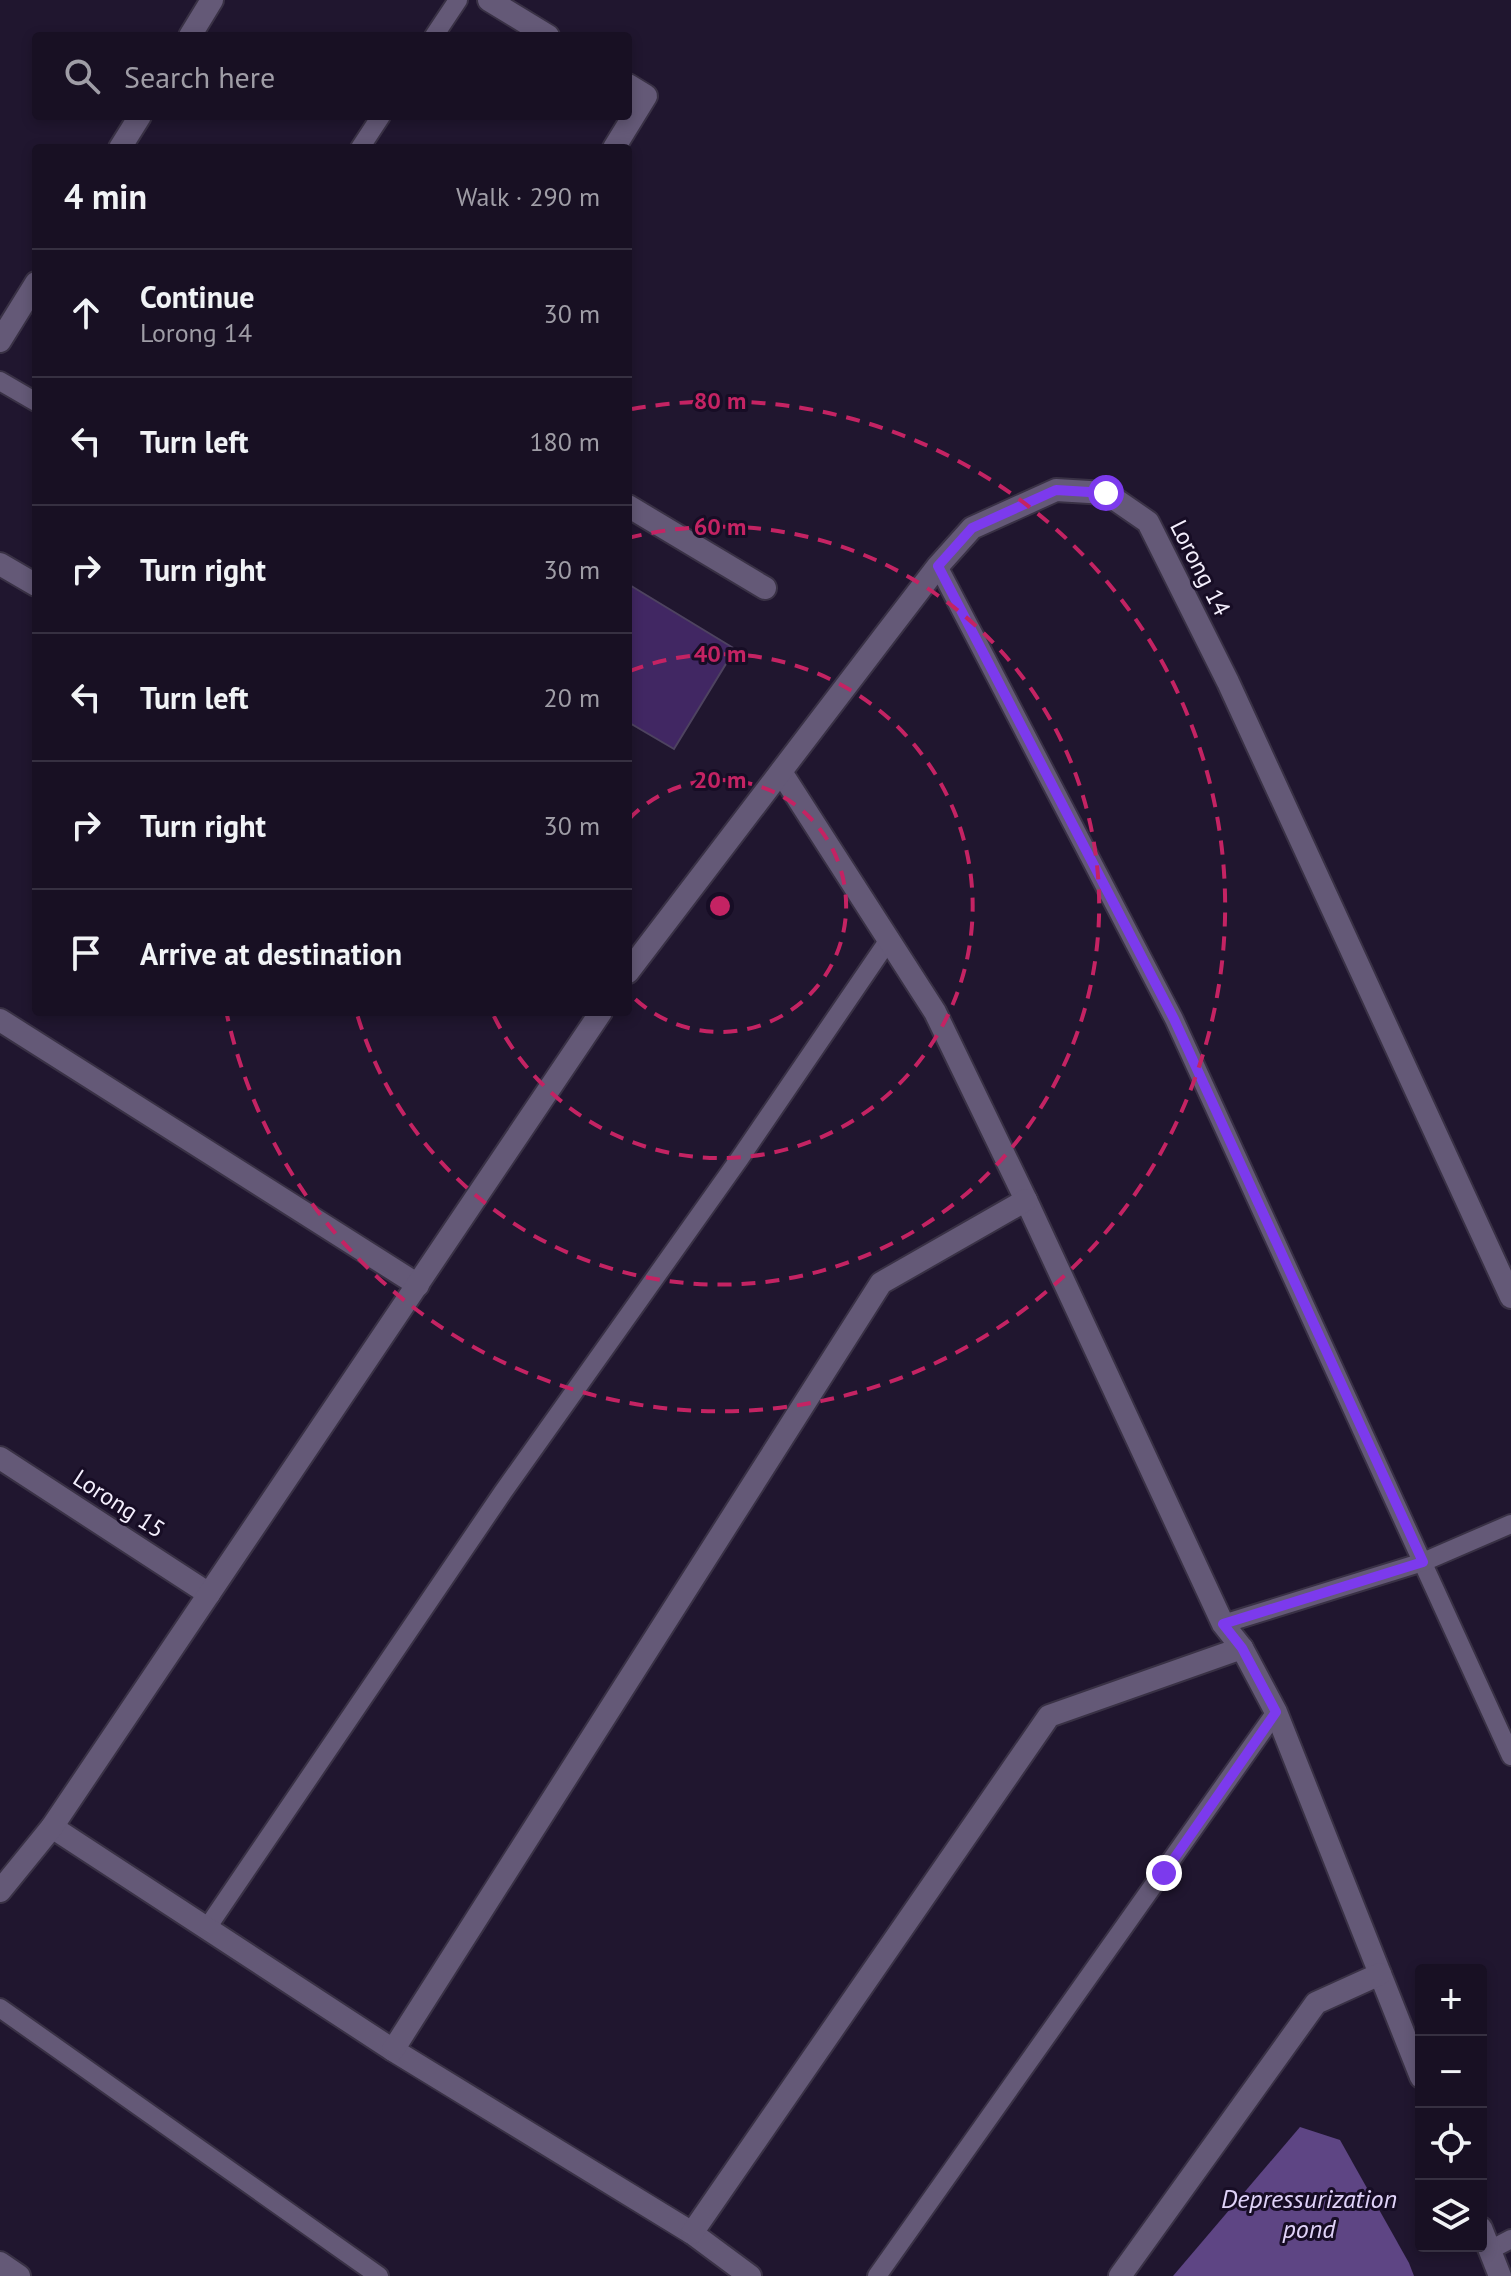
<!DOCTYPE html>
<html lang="en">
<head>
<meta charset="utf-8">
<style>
	:root { --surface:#181023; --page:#21192b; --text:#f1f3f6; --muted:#9f9da6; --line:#363041 }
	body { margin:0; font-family:"PT Sans",sans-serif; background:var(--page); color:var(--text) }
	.controls { position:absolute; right:24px; bottom:24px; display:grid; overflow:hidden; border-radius:8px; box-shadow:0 4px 12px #0003 }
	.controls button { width:72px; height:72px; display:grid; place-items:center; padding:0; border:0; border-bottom:2px solid var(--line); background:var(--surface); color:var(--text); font:40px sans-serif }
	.stop { position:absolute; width:24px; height:24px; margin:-18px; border:6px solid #7c3aed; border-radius:50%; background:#fff }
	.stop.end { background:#7c3aed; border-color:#fff; box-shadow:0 2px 8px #0008 }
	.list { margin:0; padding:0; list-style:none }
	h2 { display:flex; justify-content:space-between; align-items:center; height:104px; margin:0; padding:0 32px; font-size:34px }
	h2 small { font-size:26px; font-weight:400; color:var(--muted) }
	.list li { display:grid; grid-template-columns:52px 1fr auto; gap:24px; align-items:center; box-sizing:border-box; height:128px; padding:0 32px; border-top:2px solid var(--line) }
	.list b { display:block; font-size:30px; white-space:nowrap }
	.list p { margin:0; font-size:26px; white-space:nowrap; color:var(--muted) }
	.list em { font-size:26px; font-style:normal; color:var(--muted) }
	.icon { flex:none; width:44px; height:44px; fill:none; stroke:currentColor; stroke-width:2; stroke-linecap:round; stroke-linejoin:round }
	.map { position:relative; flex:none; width:1511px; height:2276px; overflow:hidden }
	.search { position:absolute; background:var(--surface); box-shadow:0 4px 12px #0003; left:32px; top:32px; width:600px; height:88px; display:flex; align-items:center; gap:20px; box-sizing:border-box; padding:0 28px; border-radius:8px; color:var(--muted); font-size:30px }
	.panel { position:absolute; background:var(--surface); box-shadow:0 4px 12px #0003; left:32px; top:144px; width:600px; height:872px; border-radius:8px }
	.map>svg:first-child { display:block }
	.water { fill:#5e4584 }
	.building { fill:#412763; stroke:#4e4360; stroke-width:2 }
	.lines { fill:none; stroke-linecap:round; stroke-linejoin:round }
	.service-casing { stroke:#393145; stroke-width:22 }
	.minor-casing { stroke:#393145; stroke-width:26 }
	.tertiary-casing { stroke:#393145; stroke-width:26 }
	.service { stroke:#645977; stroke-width:18 }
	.minor { stroke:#645977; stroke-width:22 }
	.tertiary { stroke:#645977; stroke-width:22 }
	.route { stroke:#7c3aed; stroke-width:10 }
	.ring { fill:none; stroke:#c42363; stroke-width:4; stroke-dasharray:14 10 }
	.labels { text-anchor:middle; stroke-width:6; stroke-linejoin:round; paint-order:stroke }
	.street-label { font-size:24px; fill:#f4effd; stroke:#170d25 }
	.water-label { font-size:26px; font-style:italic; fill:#e0d3f9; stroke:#170d25 }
	.centre { fill:#c42363; stroke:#170d25; stroke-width:4 }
	.ring-label { font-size:24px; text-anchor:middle; font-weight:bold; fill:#c42363; stroke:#170d25; stroke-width:6; stroke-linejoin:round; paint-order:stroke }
</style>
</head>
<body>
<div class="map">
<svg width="1511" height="2276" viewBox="0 0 1511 2276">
	<rect width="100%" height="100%" fill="#20162f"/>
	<polygon class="water" points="1300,2127 1340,2140 1409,2263 1414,2276 1173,2276"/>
	<polygon class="building" points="628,584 735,649 674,749 628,722"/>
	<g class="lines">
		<g class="service-casing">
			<g id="service">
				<polyline points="434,36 458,0"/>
				<polyline points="360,148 381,116"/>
				<polyline points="0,381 36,402"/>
				<polyline points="938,566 1174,1019 1511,1756"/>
				<polyline points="1223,1624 1423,1562 1511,1524"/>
				<polyline points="207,1928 503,1492 740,1158 888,941"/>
				<polyline points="0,2008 379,2276"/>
				<polyline points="1490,2250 1511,2239"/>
				<polyline points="877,2276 1276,1712"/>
			</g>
		</g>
		<g class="minor-casing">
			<g id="minor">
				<polyline points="489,0 548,36"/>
				<polyline points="614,148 646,96 628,85"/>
				<polyline points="628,506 765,588"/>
				<polyline points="0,564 36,585"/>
				<polyline points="781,772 935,1012 1026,1200 1223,1624 1242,1648 1276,1712 1421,2077"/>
				<polyline points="628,972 885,635 938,566 972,528 1056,490 1106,493 1148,522 1228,682 1511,1297"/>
				<polyline points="0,1020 418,1285"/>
				<polyline points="0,1458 209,1594"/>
				<polyline points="52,1827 393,2050 692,2233 750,2276"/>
				<polyline points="0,1891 52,1827 601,1012"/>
				<polyline points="393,2050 881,1283 1026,1200"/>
				<polyline points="1481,2228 1500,2276"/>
				<polyline points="692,2233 1049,1716 1242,1648"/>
				<polyline points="0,2263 19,2276"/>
				<polyline points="1120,2276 1316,2003 1380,1974"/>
			</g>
		</g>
		<g class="tertiary-casing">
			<g id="tertiary">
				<polyline points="190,36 212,0"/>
				<polyline points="120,148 140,116"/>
				<polyline points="0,341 36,283"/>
			</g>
		</g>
		<use href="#service" class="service"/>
		<use href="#minor" class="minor"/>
		<use href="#tertiary" class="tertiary"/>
	</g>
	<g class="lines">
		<polyline class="route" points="1106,493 1056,490 972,528 938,566 1174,1019 1423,1562 1223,1624 1242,1648 1276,1712 1164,1873"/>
	</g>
	<g class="ring">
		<path d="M629 819A126 126 0 1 1 629 993"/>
		<path d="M630 671A252 252 0 1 1 492 1012"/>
		<path d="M628 538A379 379 0 1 1 357 1014"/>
		<path d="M632 409A505 505 0 1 1 227 1015"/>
	</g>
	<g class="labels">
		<g class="street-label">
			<text transform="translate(1200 568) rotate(63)" y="8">Lorong 14</text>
			<text transform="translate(119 1504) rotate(33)" y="8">Lorong 15</text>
		</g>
		<g class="water-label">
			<text x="1309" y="2208">Depressurization<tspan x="1309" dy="30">pond</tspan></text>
		</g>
	</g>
	<circle cx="720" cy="906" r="12" class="centre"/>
	<g class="ring-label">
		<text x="720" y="409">80 m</text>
		<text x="720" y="535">60 m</text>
		<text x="720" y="662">40 m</text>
		<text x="720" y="788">20 m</text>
	</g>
</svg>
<div class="controls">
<button>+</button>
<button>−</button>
<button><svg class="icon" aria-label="locate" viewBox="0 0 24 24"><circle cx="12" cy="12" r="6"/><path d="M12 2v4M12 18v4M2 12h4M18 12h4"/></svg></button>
<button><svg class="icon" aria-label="layers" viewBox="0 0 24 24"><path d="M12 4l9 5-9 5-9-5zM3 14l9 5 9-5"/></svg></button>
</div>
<div class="stop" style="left:1106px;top:493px"></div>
<div class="stop end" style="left:1164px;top:1873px"></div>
<div class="search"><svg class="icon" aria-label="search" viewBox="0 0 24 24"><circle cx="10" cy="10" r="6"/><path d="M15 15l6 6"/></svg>Search here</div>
<section class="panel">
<h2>4 min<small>Walk · 290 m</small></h2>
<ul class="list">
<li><svg class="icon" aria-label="ahead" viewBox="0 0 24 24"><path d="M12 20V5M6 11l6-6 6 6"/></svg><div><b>Continue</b><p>Lorong 14</p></div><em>30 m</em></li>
<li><svg class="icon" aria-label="left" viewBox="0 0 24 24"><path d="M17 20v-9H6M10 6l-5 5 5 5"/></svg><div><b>Turn left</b></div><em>180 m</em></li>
<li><svg class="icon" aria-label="right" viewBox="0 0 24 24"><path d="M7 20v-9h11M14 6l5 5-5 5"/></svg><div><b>Turn right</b></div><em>30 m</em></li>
<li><svg class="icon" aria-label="left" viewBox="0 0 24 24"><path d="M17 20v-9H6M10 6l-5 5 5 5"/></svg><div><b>Turn left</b></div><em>20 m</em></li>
<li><svg class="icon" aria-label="right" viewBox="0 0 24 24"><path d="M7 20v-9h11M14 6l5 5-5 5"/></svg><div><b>Turn right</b></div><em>30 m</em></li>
<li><svg class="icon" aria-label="arrive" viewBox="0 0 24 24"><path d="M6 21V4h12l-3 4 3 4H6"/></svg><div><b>Arrive at destination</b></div></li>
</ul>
</section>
</div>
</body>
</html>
